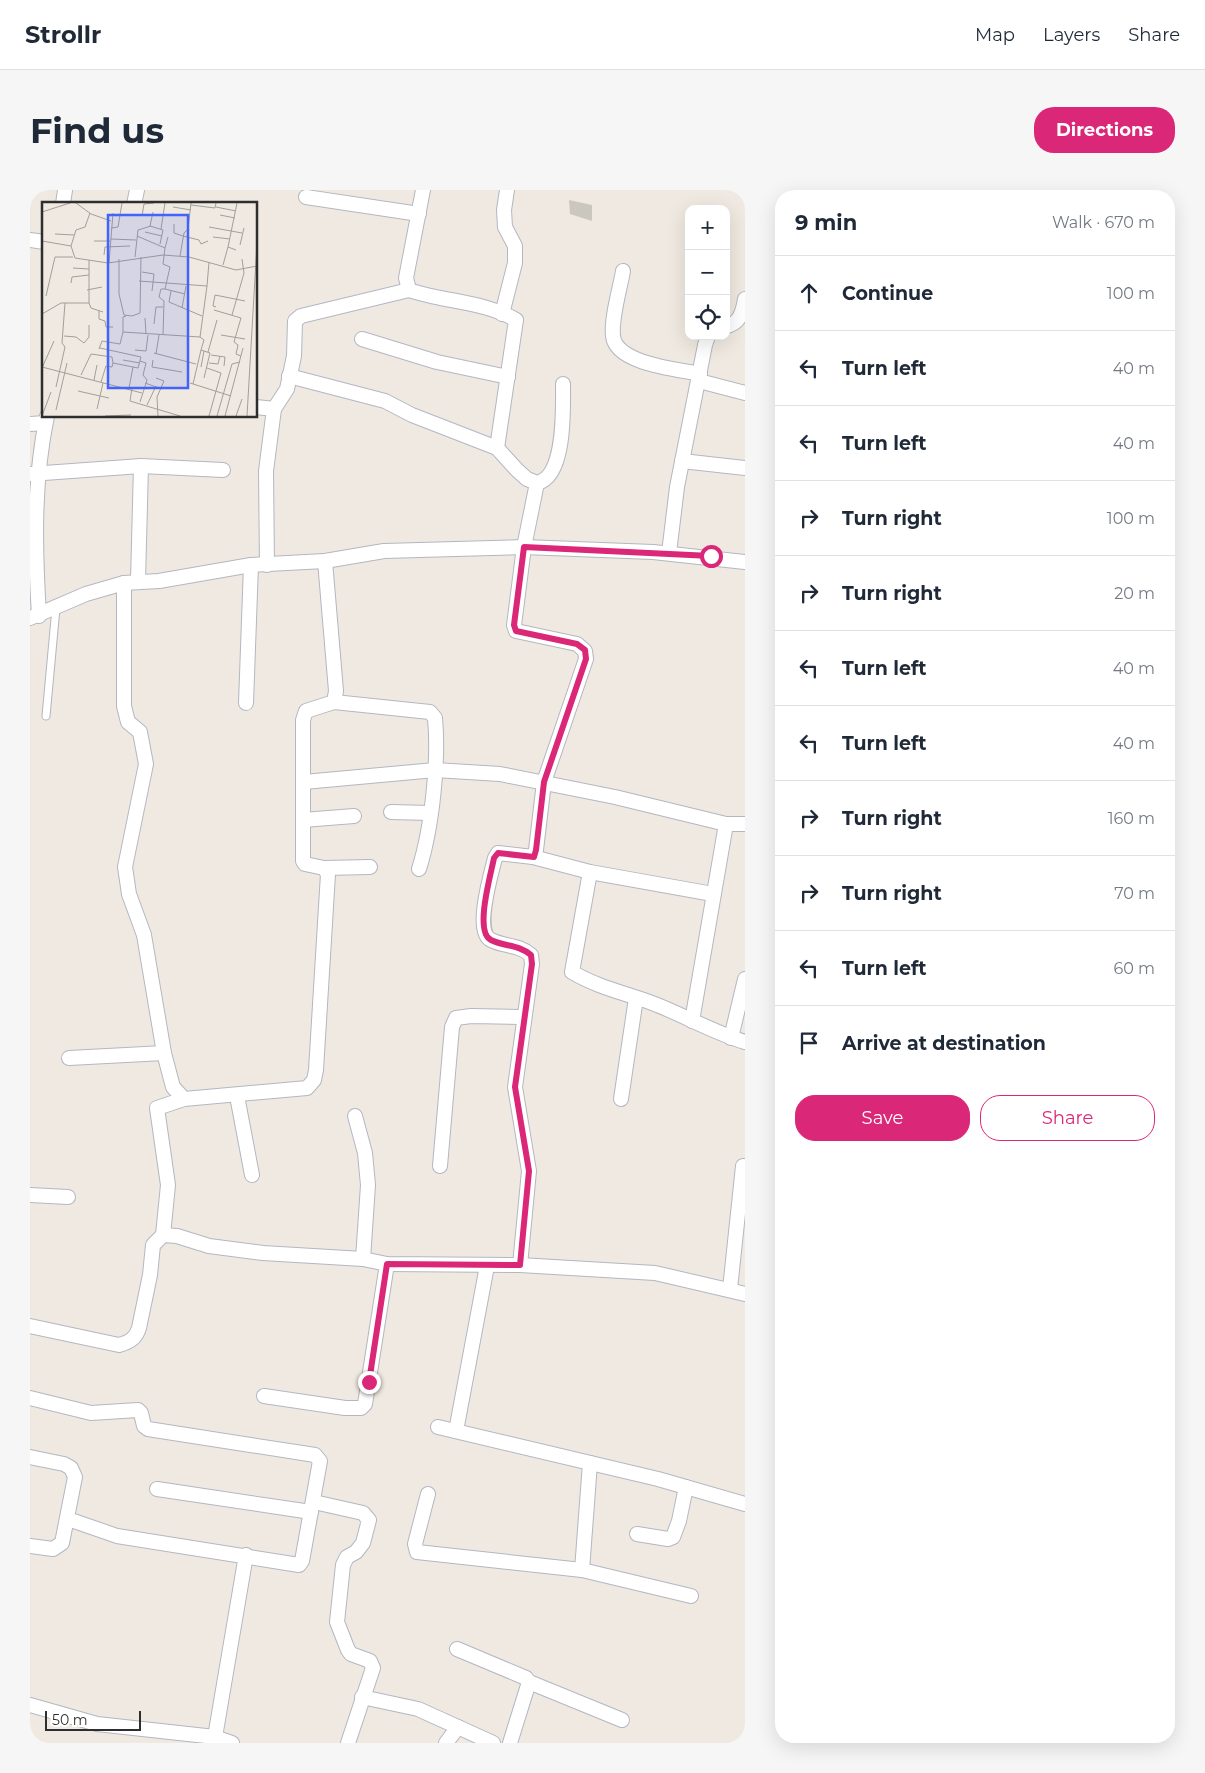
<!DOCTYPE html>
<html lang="en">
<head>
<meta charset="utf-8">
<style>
	:root { --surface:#fff; --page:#f6f6f7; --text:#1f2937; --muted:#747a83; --line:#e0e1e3; --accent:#db2777 }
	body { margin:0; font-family:Montserrat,sans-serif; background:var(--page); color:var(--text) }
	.controls { position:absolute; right:15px; top:15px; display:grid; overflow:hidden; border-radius:10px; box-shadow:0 5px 20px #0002 }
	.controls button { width:45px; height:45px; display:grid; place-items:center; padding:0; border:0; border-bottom:1px solid var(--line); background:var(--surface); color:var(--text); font:25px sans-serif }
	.scale { position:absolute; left:15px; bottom:12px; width:96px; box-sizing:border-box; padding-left:5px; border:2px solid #2e2e2e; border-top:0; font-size:14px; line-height:18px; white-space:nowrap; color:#2e2e2e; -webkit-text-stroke:4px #fff; paint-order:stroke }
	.stop { position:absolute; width:15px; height:15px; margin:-11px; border:4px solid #db2777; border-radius:50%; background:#fff }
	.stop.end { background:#db2777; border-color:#fff; box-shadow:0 1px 5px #0008 }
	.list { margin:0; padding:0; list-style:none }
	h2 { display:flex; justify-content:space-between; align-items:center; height:65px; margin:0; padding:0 20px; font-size:21px }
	h2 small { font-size:16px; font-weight:400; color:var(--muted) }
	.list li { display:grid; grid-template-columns:32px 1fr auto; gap:15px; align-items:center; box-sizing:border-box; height:75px; padding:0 20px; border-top:1px solid var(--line) }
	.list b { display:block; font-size:19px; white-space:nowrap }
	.list em { font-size:16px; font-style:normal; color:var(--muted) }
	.actions { display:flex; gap:10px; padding:15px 20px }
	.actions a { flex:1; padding:11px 0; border:1px solid var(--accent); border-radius:20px; text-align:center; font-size:18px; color:var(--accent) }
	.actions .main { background:var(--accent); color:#fff }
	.icon { flex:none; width:28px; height:28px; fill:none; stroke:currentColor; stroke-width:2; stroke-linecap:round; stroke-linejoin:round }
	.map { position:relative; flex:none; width:715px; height:1553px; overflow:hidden; border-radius:20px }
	header { display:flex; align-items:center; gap:30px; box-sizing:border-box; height:70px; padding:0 25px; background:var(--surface); border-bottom:1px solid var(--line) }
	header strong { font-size:24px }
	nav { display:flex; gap:28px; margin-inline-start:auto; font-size:18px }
	.intro { display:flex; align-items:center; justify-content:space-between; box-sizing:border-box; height:120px; padding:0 30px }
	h1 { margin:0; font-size:35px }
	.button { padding:12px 22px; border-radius:20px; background:var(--accent); color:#fff; font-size:18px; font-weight:700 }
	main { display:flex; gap:30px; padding:0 30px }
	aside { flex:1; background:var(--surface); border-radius:20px; box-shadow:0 5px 20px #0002 }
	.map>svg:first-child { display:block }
	.building { fill:#cbc7bf }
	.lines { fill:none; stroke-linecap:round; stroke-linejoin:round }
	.service-casing { stroke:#b4b7c1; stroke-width:9 }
	.minor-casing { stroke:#b4b7c1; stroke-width:16 }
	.service { stroke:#fff; stroke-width:7 }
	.minor { stroke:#fff; stroke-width:14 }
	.route { stroke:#db2777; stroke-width:6 }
	.inset-road { fill:none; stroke:#a29e99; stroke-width:1 }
	.view { fill:#4264fb; fill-opacity:0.15; stroke:#4264fb; stroke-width:2.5 }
	.inset-edge { fill:none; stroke:#2e2e2e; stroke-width:2.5 }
</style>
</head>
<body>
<header>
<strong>Strollr</strong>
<nav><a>Map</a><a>Layers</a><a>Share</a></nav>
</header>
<div class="intro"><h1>Find us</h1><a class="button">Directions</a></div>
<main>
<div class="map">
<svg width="715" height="1553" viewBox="0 0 715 1553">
	<rect width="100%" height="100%" fill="#efe9e1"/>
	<polygon class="building" points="539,10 562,15 562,31 540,24"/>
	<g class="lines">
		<g class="service-casing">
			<polyline id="service" points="16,526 26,418"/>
		</g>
		<g class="minor-casing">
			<g id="minor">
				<path d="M393,0L376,88L379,100C413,112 454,111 486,130L467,258"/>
				<polyline points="276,7 389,24"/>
				<polyline points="33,14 35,0"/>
				<polyline points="104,14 107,0"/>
				<polyline points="0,50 14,52"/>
				<path d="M593,81C590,99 581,128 583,146C586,174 647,179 670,184"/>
				<polyline points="472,124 485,73 485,56 475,37 474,20 477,0"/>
				<path d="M696,136C710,134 713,121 715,109"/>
				<polyline points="332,149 407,172 478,187"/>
				<path d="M259,186L355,211L382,225L467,258L487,280L497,289L507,293C536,287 533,217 533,194"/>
				<polyline points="669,191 715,203"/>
				<polyline points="226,217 244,219"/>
				<polyline points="0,234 15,233"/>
				<polyline points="652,271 715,278"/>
				<polyline points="0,284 111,276 193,280"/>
				<polyline points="639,363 647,297 675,155 678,146"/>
				<polyline points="237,375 236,281 244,219 257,199 264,166 265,131 271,126 379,100"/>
				<polyline points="108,391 111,276"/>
				<polyline points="94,393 94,516 98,532 110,542 116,574 95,677 99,704 114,745 134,863 143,897 154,909 277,898 284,890 286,880 298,684 294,678 275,674 273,671 273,530 276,521 304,512 306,501 295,371"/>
				<path d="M9,426C5,359 3,293 17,226"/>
				<polyline points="0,428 56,404 94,393 129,391 221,375 295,371 354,361 494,357 623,362 715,372"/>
				<path d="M304,512L400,522L405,528C409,571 402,638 389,679"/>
				<polyline points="216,513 221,375"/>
				<polyline points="274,592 405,580 470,584 585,607 696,634 715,634"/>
				<polyline points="361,622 400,623"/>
				<polyline points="273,630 324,626"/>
				<polyline points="503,667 560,682 683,704"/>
				<polyline points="294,678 340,677"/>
				<path d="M560,682L542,782C567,797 595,803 622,813C654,825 682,842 715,852"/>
				<polyline points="662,831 696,634"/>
				<polyline points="701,848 715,789"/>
				<polyline points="39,868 134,863"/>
				<polyline points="207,906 222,985"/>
				<polyline points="591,909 606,808"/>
				<polyline points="325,926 335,963 338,995 333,1069"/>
				<polyline points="410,976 422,837 426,828 441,826 493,827"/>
				<polyline points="0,1005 38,1007"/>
				<polyline points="133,1045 138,995 127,918 154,909"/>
				<path d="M490,1075L499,981L485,897L502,774L501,765C488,754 475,757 461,750C444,742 461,684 465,668L468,663L503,667L506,660L514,592L556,469L555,461L547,454L486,441L484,435L494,357L507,293"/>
				<polyline points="700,1099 713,976"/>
				<path d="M0,1136L89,1155C100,1152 106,1148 109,1138L120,1085L123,1055L133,1045L147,1046L179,1056L233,1063L333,1069L357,1074L490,1075L625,1083L715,1104"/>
				<polyline points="234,1206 315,1218 331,1218 335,1214 357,1074"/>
				<polyline points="0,1208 61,1223 108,1220 111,1223 114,1236 118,1239 285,1265 290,1271 272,1371 269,1375 87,1346 38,1329"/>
				<polyline points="408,1237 628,1289 715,1314"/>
				<polyline points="426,1241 457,1076"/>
				<polyline points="0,1267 34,1274 41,1278 45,1287 32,1353 23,1359 0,1356"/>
				<polyline points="127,1299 281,1322"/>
				<polyline points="398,1304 385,1354 387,1362 552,1380 661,1406"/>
				<polyline points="284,1312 333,1323 339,1330 333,1353 326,1362 317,1367 313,1375 307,1432 318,1460 321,1464 340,1471 343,1478 318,1553"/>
				<polyline points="607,1344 638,1349 643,1347 649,1331 656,1297"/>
				<polyline points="552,1380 560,1273"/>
				<polyline points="427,1459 496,1488 499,1492 480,1553"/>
				<polyline points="499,1492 592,1530"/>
				<polyline points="332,1507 388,1519 463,1553"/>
				<polyline points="0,1515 67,1534 185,1547 202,1553"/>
				<polyline points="185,1547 216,1365"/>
				<polyline points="416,1553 428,1537"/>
			</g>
		</g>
		<use href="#service" class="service"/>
		<use href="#minor" class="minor"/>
	</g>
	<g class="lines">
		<path class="route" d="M339,1192L357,1074L490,1075L499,981L485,897L502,774L501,765C488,754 475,757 461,750C444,742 461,684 464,668L468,663L504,667L506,660L514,592L556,469L555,460L547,454L486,441L484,435L494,357L681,366"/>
	</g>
	<g transform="translate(12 12)">
		<rect width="215" height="215" fill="#efe9e1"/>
		<path class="inset-road" d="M34,1L49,12L69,19M149,3L173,6L174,1M131,5L149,8M174,5L194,9M0,10L28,1M111,10L108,24L121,28L118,42M178,13L193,16M100,14L102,2L112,1M132,22V31L141,34M167,25L200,31M69,26L76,25L80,1M119,27L123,1M103,30L120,34M13,32L32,33M95,34L123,46L126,35M141,34L157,38L159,42L166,39M171,35L188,37M69,37L94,38M0,39L29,44L33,56L66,61L121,53L147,55L194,68L215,64M52,39H68M198,43L202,26M29,44L34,28L43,25L48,11M194,48L186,45L195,1M62,53L63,45L88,44M138,54L142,31L146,27L149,1M93,55L96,28L109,24M77,57V92L82,113L90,114L98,111L99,55M47,58V101L49,106L61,110M67,61L71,11M181,63L186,45M31,66L47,67M100,70L112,72L110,89M97,79L165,84L158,135M29,81L30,75L47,73M165,84L167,60M123,87L143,92M45,88L60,85M129,89L127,100L160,114M4,94L13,55H31M174,105L171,104L173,93L203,99M140,106L144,84M172,108L199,116L192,140L196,143L194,152L199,154M57,109V117L63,119L64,125H71M0,112L19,101H47M190,113L202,71L200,57M103,116L104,132M112,122L114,105H121M81,130V115L84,114M121,133L122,99L117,95L119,87H123L128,65L121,62L123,46M179,133L203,137M22,134L34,135L42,141L47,135V123M58,146L99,155L96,166L71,161L70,165L64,164L59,180M57,147L60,139L78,142L81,130L158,135L162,138L159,148L168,151L162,176M93,148L104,149L106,133M166,150L175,118M112,151L154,162M114,152L117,133M169,153L183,155L182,164M81,158L98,161M111,158L110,165L140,170M167,161L176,162L178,154M0,165L100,191M159,165L162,149M0,166L12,139M165,166L179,171L167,214M39,173L49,152L70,155L71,161M114,176L122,179L115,195L116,214M52,178L55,163M103,181L120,187M148,181L189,194M151,182L159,148M14,185L23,145L20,141L23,101M87,186L91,165M90,186L88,199L138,214M36,189L67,196M98,200L105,178L101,173L104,161L98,159M105,203L114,184M55,207L61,181M14,208L25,161M0,214L9,190M63,214L89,213M175,214L190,162L198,160M183,214L201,146M194,214L200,197M205,214L215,41"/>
		<path class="view" d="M66,13H146V186H66Z"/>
		<rect width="215" height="215" class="inset-edge"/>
	</g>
</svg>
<div class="controls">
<button>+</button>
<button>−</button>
<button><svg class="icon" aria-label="locate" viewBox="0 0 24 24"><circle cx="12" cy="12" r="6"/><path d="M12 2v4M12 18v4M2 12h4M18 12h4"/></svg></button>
</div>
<div class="scale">50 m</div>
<div class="stop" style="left:681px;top:366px"></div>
<div class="stop end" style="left:339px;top:1192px"></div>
</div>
<aside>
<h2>9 min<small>Walk · 670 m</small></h2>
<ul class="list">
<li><svg class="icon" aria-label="ahead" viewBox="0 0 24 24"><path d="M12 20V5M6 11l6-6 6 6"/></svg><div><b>Continue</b></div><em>100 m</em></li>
<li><svg class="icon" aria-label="left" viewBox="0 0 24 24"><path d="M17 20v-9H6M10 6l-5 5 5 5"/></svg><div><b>Turn left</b></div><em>40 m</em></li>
<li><svg class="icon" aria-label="left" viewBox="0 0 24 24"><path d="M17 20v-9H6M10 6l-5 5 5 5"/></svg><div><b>Turn left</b></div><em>40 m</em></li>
<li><svg class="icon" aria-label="right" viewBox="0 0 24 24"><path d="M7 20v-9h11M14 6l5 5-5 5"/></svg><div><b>Turn right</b></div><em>100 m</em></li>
<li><svg class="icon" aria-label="right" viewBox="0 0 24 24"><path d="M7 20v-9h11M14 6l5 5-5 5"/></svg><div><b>Turn right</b></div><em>20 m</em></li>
<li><svg class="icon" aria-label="left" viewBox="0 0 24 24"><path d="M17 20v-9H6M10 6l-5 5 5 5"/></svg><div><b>Turn left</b></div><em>40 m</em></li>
<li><svg class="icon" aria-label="left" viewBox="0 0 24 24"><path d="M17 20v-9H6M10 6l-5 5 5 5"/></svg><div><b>Turn left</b></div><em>40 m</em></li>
<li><svg class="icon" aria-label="right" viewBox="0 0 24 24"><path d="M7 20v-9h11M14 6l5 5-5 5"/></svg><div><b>Turn right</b></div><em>160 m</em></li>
<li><svg class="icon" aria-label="right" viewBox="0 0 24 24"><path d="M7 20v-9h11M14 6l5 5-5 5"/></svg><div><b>Turn right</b></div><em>70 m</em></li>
<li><svg class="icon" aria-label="left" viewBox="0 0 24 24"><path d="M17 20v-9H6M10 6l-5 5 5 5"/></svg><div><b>Turn left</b></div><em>60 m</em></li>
<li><svg class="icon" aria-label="arrive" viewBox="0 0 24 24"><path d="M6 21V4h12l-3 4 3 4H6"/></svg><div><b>Arrive at destination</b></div></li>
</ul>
<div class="actions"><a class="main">Save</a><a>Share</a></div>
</aside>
</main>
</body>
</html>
